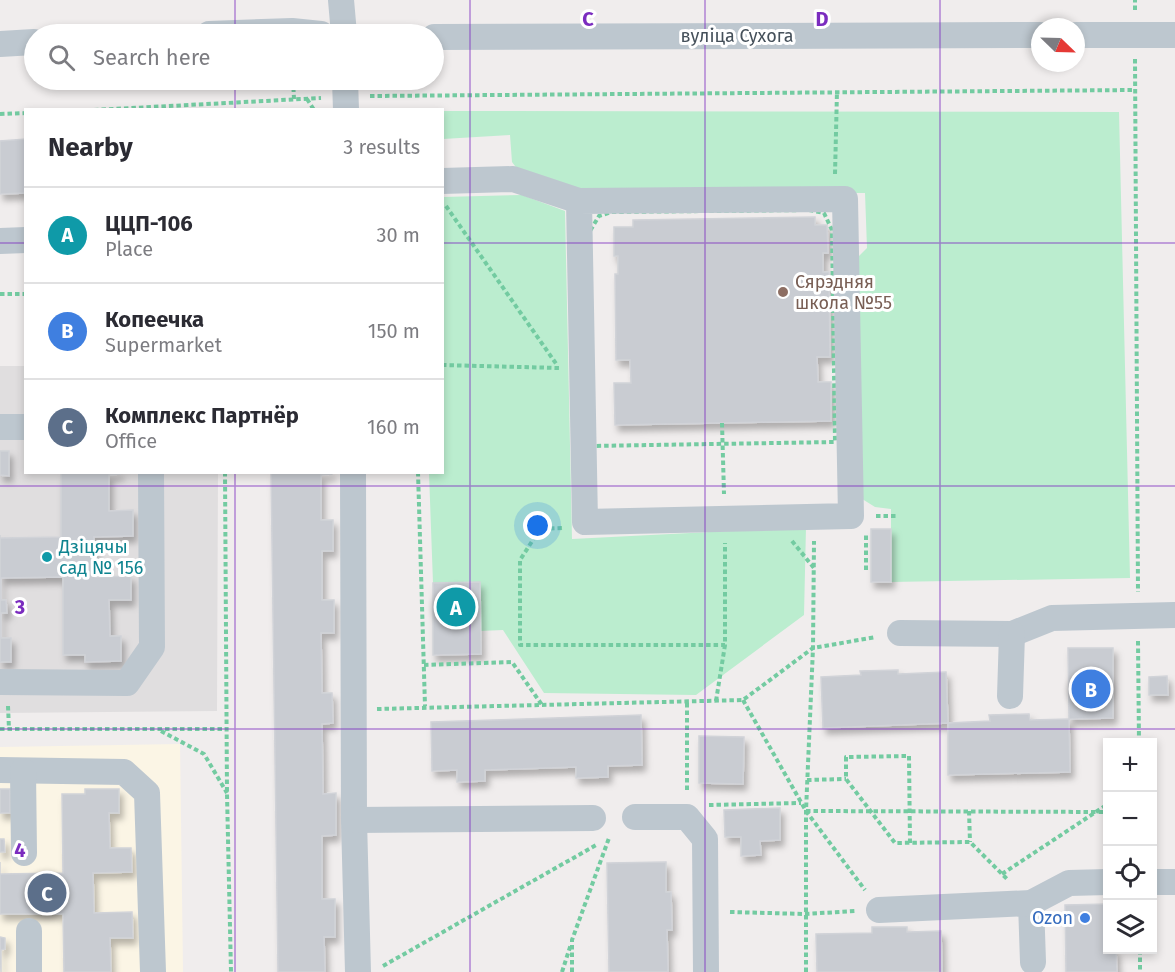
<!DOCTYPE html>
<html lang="en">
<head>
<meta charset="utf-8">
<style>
	:root { --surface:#fff; --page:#f7f7f7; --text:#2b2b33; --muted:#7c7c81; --line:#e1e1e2; --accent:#db2777 }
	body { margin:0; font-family:"Fira Sans",sans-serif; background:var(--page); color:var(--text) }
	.controls { position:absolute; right:18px; bottom:18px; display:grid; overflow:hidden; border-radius:0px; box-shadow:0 3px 9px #0003 }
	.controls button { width:54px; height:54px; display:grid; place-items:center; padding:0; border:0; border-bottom:2px solid var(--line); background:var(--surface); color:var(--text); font:30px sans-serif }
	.compass { position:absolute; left:1031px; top:18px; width:54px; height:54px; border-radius:50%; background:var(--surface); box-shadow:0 3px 9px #0003; rotate:113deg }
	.you { position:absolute; left:538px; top:526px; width:21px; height:21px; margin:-15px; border:4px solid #fff; border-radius:50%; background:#1a73e8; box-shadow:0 0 0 9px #1a73e833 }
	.badge { display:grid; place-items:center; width:39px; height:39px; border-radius:50%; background:var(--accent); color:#fff; font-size:20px; font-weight:700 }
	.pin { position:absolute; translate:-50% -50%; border:3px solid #fff; box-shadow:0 2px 6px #0006 }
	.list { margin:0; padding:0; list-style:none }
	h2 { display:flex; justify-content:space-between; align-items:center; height:78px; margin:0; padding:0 24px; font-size:26px }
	h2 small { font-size:20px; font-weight:400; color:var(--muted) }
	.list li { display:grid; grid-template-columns:39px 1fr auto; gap:18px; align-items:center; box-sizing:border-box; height:96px; padding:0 24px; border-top:2px solid var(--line) }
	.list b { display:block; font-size:22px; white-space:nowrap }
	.list p { margin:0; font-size:20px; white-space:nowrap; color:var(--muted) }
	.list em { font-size:20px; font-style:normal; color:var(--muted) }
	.icon { flex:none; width:33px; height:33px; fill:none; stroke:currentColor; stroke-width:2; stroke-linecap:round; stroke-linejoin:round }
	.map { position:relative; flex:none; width:1175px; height:972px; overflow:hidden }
	.search { position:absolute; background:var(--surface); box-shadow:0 3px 9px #0003; left:24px; top:24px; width:420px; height:66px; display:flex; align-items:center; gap:15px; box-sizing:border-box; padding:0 21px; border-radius:33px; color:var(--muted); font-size:22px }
	.panel { position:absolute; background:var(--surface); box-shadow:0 3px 9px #0003; left:24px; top:108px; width:420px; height:366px; border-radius:0px }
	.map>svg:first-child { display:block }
	.commercial { fill:#fbf5e5 }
	.education { fill:#e0dedf }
	.grass { fill:#bbedcf }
	.building { fill:#c9ccd2; stroke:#d1d3d8; stroke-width:1.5; filter:url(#shadow) }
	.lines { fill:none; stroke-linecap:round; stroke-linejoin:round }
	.path { stroke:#73cba1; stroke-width:4; stroke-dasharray:4.5 3; stroke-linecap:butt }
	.minor { stroke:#bdc7cf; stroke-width:26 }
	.grid { fill:none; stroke:#7b2cbf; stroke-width:1.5; stroke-opacity:0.55 }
	.education-dot { fill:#8d6e63; stroke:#fff; stroke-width:2 }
	.culture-dot { fill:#0f9aa8; stroke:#fff; stroke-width:2 }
	.shop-dot { fill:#3f7fe0; stroke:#fff; stroke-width:2 }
	.labels { text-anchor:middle; stroke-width:6; stroke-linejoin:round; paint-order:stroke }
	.street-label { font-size:18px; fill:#45505a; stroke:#fff }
	.education-label { font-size:18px; fill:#785e54; stroke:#fff; text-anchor:start }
	.culture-label { font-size:18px; fill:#0d838f; stroke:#fff; text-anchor:start }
	.shop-label { font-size:18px; fill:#366cbe; stroke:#fff; text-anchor:end }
	.grid-label { font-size:20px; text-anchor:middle; font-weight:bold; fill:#7b2cbf; stroke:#fff; stroke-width:6; stroke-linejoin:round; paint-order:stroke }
</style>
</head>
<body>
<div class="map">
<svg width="1175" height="972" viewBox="0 0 1175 972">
	<defs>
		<filter id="shadow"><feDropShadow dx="3.5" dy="6" stdDeviation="3" flood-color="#0004"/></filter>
	</defs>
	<rect width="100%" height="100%" fill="#f0eded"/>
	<polygon class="commercial" points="180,744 183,972 0,972 0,747"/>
	<polygon class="education" points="0,366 25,366 26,472 218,473 217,711 0,713"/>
	<g class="grass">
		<polygon points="443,111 1119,112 1130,578 891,582 891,509 875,507 859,497 853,262 867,248 865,193 583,193 521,174 512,162 510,135 443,139"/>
		<polygon points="522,195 565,211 572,539 806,527 804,615 696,695 544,693 503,630 480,631 480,582 433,583 429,473 442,472 443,197"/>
	</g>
	<g class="building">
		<polygon points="26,139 26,193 0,194 0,141"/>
		<polygon points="815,217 815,225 827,225 828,253 823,253 823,272 829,272 830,357 817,357 818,382 831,382 831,421 615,425 614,383 631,383 630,360 616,360 615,274 618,274 618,256 614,256 614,227 633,227 633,220"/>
		<polygon points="0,451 9,451 9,476 0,475"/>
		<polygon points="61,472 120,472 120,474 109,475 109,511 133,510 133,536 94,537 95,577 131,576 131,600 109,600 110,636 121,636 121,661 85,662 85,655 63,655 63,577 1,578 1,600 6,600 7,613 1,613 1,638 11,638 11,662 0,662 0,535 0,538 61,537"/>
		<polygon points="271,472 332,472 332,474 321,475 321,520 333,520 333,551 322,551 322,600 334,600 334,633 321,633 322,693 332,693 333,723 322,724 323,794 336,793 336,835 322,836 322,899 335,899 335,937 324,937 325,972 278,972"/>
		<rect x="871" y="529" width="20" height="53"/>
		<polygon points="480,582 481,654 433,655 433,583"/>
		<polygon points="1068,648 1113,648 1113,718 1069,719"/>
		<polygon points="898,670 898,674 946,672 948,723 823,728 821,677 861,675 860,671"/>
		<polygon points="1167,676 1168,695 1149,695 1149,677"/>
		<polygon points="1029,714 1030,720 1069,719 1070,772 948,775 948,723 990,721 989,715"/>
		<polygon points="641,715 642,765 608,766 608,777 576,778 576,767 485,770 485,781 457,782 457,770 432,771 431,722"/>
		<polygon points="699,736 744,737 743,784 699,783"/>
		<rect x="0" y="789" width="10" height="24"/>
		<polygon points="85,789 119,789 119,813 109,813 110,848 131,848 132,872 93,873 94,913 132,912 133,938 110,938 111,972 64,972 63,914 0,914 0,862 0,874 63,873 62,794 85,794"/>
		<polygon points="780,808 780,840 760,841 761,855 741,856 741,837 725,837 724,810"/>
		<polygon points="0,839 4,839 5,852 0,852"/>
		<polygon points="666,862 666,892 671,892 672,930 667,930 668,972 609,972 607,863"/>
		<polygon points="1108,904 1108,950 1116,950 1117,972 1066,972 1065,905"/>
		<polygon points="872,927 907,927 907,932 941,931 942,972 817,972 816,934 872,933"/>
		<polygon points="0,937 5,938 5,949 1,950 1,972"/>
	</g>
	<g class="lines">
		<g class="path">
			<polyline points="1135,10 1135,0"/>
			<polyline points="1135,59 1138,592"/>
			<polyline points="293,80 294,99"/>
			<polyline points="370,96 1135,90"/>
			<polyline points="307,99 314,110"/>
			<polyline points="94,110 321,98"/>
			<polyline points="0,114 26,113"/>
			<polyline points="835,174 837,91"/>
			<polyline points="446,206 557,365"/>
			<polygon points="809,210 824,213 832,230 835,442 592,446 590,231 599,216 612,212"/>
			<polyline points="0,294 26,294"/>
			<polyline points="442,365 559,368"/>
			<polyline points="722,423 724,494"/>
			<polyline points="225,472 227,794 231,972"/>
			<polyline points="418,472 425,706"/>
			<polyline points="876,516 897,516"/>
			<polyline points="562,528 540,529 520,560 520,645 725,645 725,543"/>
			<polyline points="792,541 814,568"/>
			<polyline points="866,570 866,535"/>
			<polyline points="1138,641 1139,742"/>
			<polyline points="424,665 512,662 542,705"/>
			<polyline points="743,700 806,811 865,890"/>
			<polyline points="716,701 725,645"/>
			<polyline points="687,703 687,792"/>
			<polyline points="8,706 9,729"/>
			<polyline points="377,709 743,700 813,648 876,637"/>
			<polyline points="0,729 227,729"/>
			<polyline points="161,731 204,754 227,793"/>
			<polyline points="807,780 846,779"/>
			<polyline points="709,805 801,803"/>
			<polyline points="806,811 1108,812"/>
			<polyline points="969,811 970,842"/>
			<polyline points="910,843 909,756 846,757 846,779 895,843 970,842 1008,880"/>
			<polyline points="1002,874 1108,804"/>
			<polyline points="730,912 805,914 855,911"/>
			<polyline points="1140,950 1140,972"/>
			<polyline points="383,966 598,844"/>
			<polyline points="562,972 571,944"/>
			<polyline points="572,972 572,940 609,838"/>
			<polyline points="806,972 806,811 813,648 814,541"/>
		</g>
		<g class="minor">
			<polyline points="341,0 344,34"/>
			<polyline points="209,34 292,31 321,34"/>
			<polyline points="1076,35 1175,35"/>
			<polyline points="434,37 1040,35"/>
			<polyline points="0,44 34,42"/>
			<polyline points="345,80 346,110"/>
			<polyline points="442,181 513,179 579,201 845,199 851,516 585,522 579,201"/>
			<polyline points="0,241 26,240"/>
			<polyline points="0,427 26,427"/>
			<polyline points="353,472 354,820 358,972"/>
			<polyline points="900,633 1012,634 1052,618 1175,615"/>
			<polyline points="0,682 127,683 152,647 151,472"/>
			<polyline points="1010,696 1012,634"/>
			<polyline points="0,770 124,772 147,793 153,972"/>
			<polyline points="23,771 24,853"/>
			<polyline points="635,817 687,817 705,839 706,972"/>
			<polyline points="354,820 593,818"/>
			<polyline points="1152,882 1175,882"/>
			<polyline points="1031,903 1033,962"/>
			<polyline points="879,910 1031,903 1069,883 1108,882"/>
			<polyline points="29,931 29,972"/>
		</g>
	</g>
	<path class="grid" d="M235,0V34M470,0V972M705,0V972M940,0V972M235,80V110M0,243H26M442,243H1175M235,472V972M0,486H1175M0,729H1175"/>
	<circle class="education-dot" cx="783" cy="292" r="6"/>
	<circle class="culture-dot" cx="47" cy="557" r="6"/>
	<circle class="shop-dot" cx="1085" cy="918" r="6"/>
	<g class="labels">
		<g class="street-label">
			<text x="737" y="42">вуліца Сухога</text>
		</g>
		<g class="education-label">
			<text x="795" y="288">Сярэдняя<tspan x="795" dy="21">школа №55</tspan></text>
		</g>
		<g class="culture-label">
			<text x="59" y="553">Дзіцячы<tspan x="59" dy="21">сад № 156</tspan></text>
		</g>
		<g class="shop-label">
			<text x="1073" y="924">Ozon</text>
		</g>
	</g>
	<g class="grid-label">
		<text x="588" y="26">C</text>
		<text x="822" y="26">D</text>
		<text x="20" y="614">3</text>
		<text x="20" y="857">4</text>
	</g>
</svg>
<div class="controls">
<button>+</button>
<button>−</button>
<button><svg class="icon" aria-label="locate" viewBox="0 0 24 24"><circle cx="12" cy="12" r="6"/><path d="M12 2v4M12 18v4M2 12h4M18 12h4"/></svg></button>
<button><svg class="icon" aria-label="layers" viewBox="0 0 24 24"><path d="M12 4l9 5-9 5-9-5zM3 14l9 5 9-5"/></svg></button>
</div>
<svg class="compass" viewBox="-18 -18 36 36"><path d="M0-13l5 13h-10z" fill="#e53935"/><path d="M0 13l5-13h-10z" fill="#7c7c81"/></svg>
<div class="you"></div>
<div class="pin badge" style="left:456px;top:607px;background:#0f9aa8">A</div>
<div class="pin badge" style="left:1091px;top:689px;background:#3f7fe0">B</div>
<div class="pin badge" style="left:47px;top:893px;background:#5c6f8a">C</div>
<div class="search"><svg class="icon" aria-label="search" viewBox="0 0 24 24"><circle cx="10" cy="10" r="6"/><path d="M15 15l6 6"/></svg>Search here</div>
<section class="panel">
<h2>Nearby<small>3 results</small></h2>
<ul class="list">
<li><span class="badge" style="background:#0f9aa8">A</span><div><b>ЦЦП-106</b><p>Place</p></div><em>30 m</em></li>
<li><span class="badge" style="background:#3f7fe0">B</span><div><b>Копеечка</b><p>Supermarket</p></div><em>150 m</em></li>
<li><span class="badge" style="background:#5c6f8a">C</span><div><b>Комплекс Партнёр</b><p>Office</p></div><em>160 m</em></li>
</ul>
</section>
</div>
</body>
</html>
